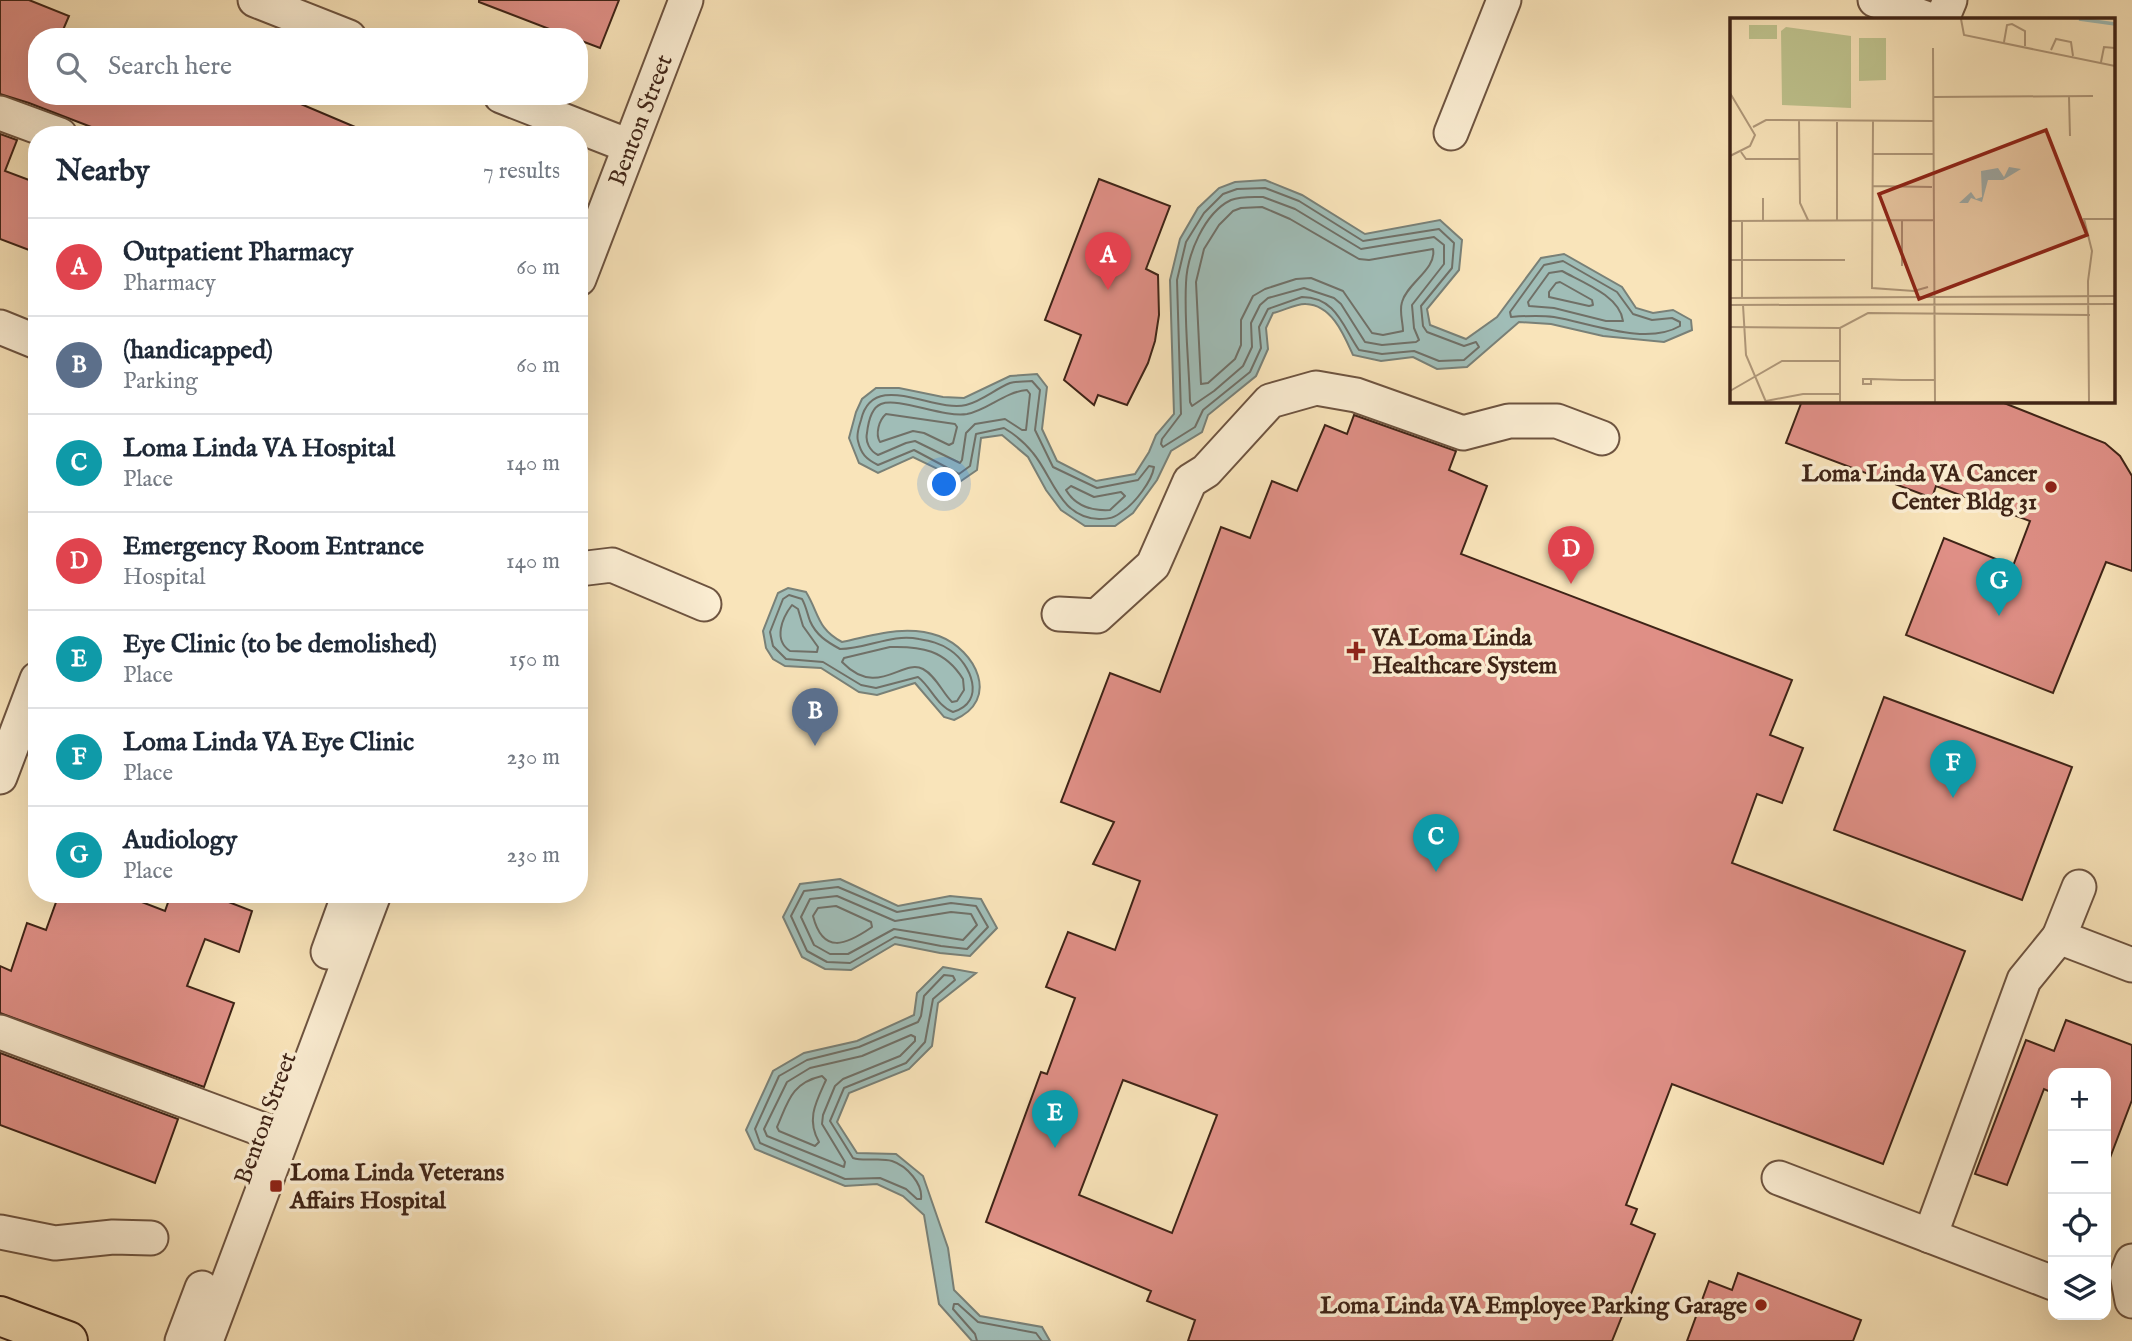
<!DOCTYPE html>
<html lang="en">
<head>
<meta charset="utf-8">
<style>
	:root { --surface:#fff; --page:#f6f6f7; --text:#1f2937; --muted:#747a83; --line:#e0e1e3; --accent:#d93025 }
	body { margin:0; font-family:"IM FELL English",serif; background:var(--page); color:var(--text) }
	.controls { position:absolute; right:21px; bottom:21px; display:grid; overflow:hidden; border-radius:14px; box-shadow:0 7px 28px #0002 }
	.controls button { width:63px; height:63px; display:grid; place-items:center; padding:0; border:0; border-bottom:2px solid var(--line); background:var(--surface); color:var(--text); font:35px sans-serif }
	.you { position:absolute; left:945px; top:485px; width:24px; height:24px; margin:-18px; border:5px solid #fff; border-radius:50%; background:#1a73e8; box-shadow:0 0 0 10px #1a73e833 }
	.badge { display:grid; place-items:center; width:46px; height:46px; border-radius:50%; background:var(--accent); color:#fff; font-size:23px; font-weight:700 }
	.pin { position:absolute; translate:-50% -58px; filter:drop-shadow(0 2px 4px #0008) }
	.pin::after { content:''; position:absolute; top:37px; width:24px; height:21px; background:inherit; clip-path:polygon(0 0,100% 0,50% 100%) }
	.list { margin:0; padding:0; list-style:none }
	h2 { display:flex; justify-content:space-between; align-items:center; height:91px; margin:0; padding:0 28px; font-size:30px }
	h2 small { font-size:23px; font-weight:400; color:var(--muted) }
	.list li { display:grid; grid-template-columns:46px 1fr auto; gap:21px; align-items:center; box-sizing:border-box; height:98px; padding:0 28px; border-top:2px solid var(--line) }
	.list b { display:block; font-size:26px; white-space:nowrap }
	.list p { margin:0; font-size:23px; white-space:nowrap; color:var(--muted) }
	.list em { font-size:23px; font-style:normal; color:var(--muted) }
	.icon { flex:none; width:38px; height:38px; fill:none; stroke:currentColor; stroke-width:2; stroke-linecap:round; stroke-linejoin:round }
	.map { position:relative; flex:none; width:2132px; height:1341px; overflow:hidden }
	.search { position:absolute; background:var(--surface); box-shadow:0 7px 28px #0002; left:28px; top:28px; width:560px; height:77px; display:flex; align-items:center; gap:18px; box-sizing:border-box; padding:0 24px; border-radius:28px; color:var(--muted); font-size:26px }
	.panel { position:absolute; background:var(--surface); box-shadow:0 7px 28px #0002; left:28px; top:126px; width:560px; height:777px; border-radius:28px }
	.map>svg:first-child { display:block }
	.water { fill:#a0bdb7; stroke:#798077; stroke-width:2 }
	.lines { fill:none; stroke-linecap:round; stroke-linejoin:round }
	.shore { stroke:#707067; stroke-width:2 }
	.building { fill:#df8f86; stroke:#3f2417; stroke-width:2; fill-rule:evenodd }
	.minor-casing { stroke:#6e5440; stroke-width:37 }
	.major-casing { stroke:#3f2417; stroke-width:42 }
	.minor { stroke:#fbedd2; stroke-width:33 }
	.major { stroke:#f9e4ba; stroke-width:38 }
	.poi-dot { fill:#8f2418; stroke:#fbedd2; stroke-width:2.5 }
	.labels { text-anchor:middle; stroke-width:7; stroke-linejoin:round; paint-order:stroke }
	.street-label { font-size:24px; fill:#3f2417; stroke:#fbedd2 }
	.poi-label { font-size:24px; font-weight:bold; fill:#3f2417; stroke:#fbedd2; text-anchor:end }
	.inset-river { fill:none; stroke:#a0bdb7; stroke-width:3.5 }
	.inset-road { fill:none; stroke:#af9779; stroke-width:2 }
	.view { fill:#8f2418; fill-opacity:0.15; stroke:#8f2418; stroke-width:3.5 }
	.inset-edge { fill:none; stroke:#3f2417; stroke-width:3.5 }
</style>
</head>
<body>
<div class="map">
<svg width="2132" height="1341" viewBox="0 0 2132 1341">
	<rect width="100%" height="100%" fill="#f9e4ba"/>
	<filter id="stains"><feTurbulence type="fractalNoise" baseFrequency=".00286" numOctaves="4"/><feColorMatrix values="0 0 0 0 .2 0 0 0 0 .09 0 0 0 0 .02 0 0 0 .5 -.17"/></filter>
	<radialGradient id="worn" r=".72"><stop offset=".6" stop-color="#630" stop-opacity="0"/><stop offset="1" stop-color="#630" stop-opacity=".3"/></radialGradient>
	<g class="water">
		<path d="M1265,180L1302,195L1365,234L1440,220L1462,240L1459,270L1427,309L1430,325L1466,339L1497,317L1541,258L1564,254L1622,287L1636,308L1653,313L1673,310L1691,320L1692,330L1664,342L1603,336L1551,324L1519,322L1467,367L1437,369L1413,357L1381,361L1353,355C1344,335 1332,305 1306,304C1297,303 1283,311 1273,313L1266,328L1268,349L1256,376L1208,415L1202,432L1171,451L1157,480L1133,513L1115,526H1085L1061,510L1046,490L1028,457L1002,435L981,438L977,470L958,483L940,470L913,457L878,473L859,463L849,438L856,412L862,399L876,388H899L943,397L964,398L1010,376L1037,374L1047,387L1042,429L1057,461L1096,481L1135,474L1149,452L1156,435L1174,414L1170,280L1180,239L1198,208L1219,188L1235,182Z"/>
		<path d="M788,588L806,592C819,613 817,629 842,642C873,635 907,624 939,636C976,650 1001,700 954,720L944,717L915,683L877,695L859,692L821,668L785,666L773,659L766,648L763,631L778,593Z"/>
		<polygon points="840,879 898,906 950,896 981,899 997,928 970,956 940,953 895,944 851,970 825,969 802,957 783,917 800,884"/>
		<polygon points="943,967 976,973 938,1003 932,1046 909,1069 849,1093 837,1122 857,1153 896,1154 923,1176 948,1248 954,1290 980,1316 1042,1327 1050,1341 972,1341 939,1304 924,1215 903,1196 877,1184 845,1186 755,1149 746,1130 773,1071 804,1053 857,1041 914,1015 917,993"/>
	</g>
	<g class="lines">
		<g class="shore">
			<path d="M1265,188L1299,201L1363,241L1439,229L1454,243L1452,268L1421,306L1423,326L1427,332L1464,346L1476,342L1479,347L1464,360L1439,361L1414,351L1382,354L1359,350C1343,327 1336,297 1302,297L1268,309L1259,327L1261,348L1250,372L1203,410L1195,427L1163,447L1161,444L1162,439L1181,414L1177,280L1186,242L1204,213L1223,194L1237,189Z"/>
			<path d="M1263,197L1295,209L1361,249L1434,237L1444,245V264L1412,305L1414,328L1419,340L1416,342L1382,345L1365,342L1341,304L1334,298L1304,288L1268,298L1260,305L1251,323L1252,347L1243,366L1214,391L1192,406L1190,402C1189,363 1184,322 1186,283C1187,255 1204,213 1231,200C1241,196 1253,197 1263,197Z"/>
			<path d="M1262,207L1290,219L1359,259L1369,260L1433,249C1437,269 1407,283 1402,302C1399,312 1403,322 1403,331L1383,335L1372,333L1343,291L1311,278L1296,279L1265,289L1253,296L1241,320V345L1235,359L1208,383L1201,384L1196,282L1204,249L1219,225L1233,211L1241,208Z"/>
			<path d="M1563,261L1617,292L1633,314L1652,320L1672,318L1680,322V326C1646,346 1590,323 1554,317C1540,315 1524,316 1511,317L1510,312L1544,265Z"/>
			<path d="M1562,271C1582,282 1620,296 1623,321H1606L1554,308L1529,306L1528,302L1549,273Z"/>
			<polygon points="1560,282 1592,300 1593,305 1589,306 1549,297 1549,292 1556,283"/>
			<path d="M1032,381L1040,390L1035,430L1053,467L1097,488L1138,480L1149,466L1154,467C1152,481 1135,503 1123,511C1114,518 1110,519 1099,519C1060,518 1053,477 1033,453C1026,444 1014,434 1004,428L976,434L970,466L959,474L914,450L878,465C866,459 861,454 858,441C856,434 859,427 861,420C873,369 933,413 966,405C982,401 995,389 1010,383C1017,381 1025,382 1032,381Z"/>
			<path d="M1027,390L1030,394L1026,430H1022L1005,419L975,424L966,433L962,460L960,463L915,441L906,443L878,455C870,451 865,442 867,433C868,424 871,408 881,404C899,397 943,418 967,414C988,410 1004,392 1027,390Z"/>
			<path d="M886,414L955,424L957,427L953,443L949,445L924,433L913,431L880,442C875,434 879,420 886,414Z"/>
			<path d="M1071,486L1094,497L1121,492L1125,496L1110,510C1092,511 1076,507 1066,490Z"/>
			<path d="M789,595L802,599C806,606 807,613 810,621C816,635 827,642 840,649C867,649 892,633 919,639C930,641 940,643 950,650C971,664 987,702 953,712C937,706 931,687 918,677L876,688L861,685L823,662L786,659L773,646L770,632L783,599Z"/>
			<path d="M792,605L798,609L803,626L818,647L817,652L790,651C773,640 782,618 792,605Z"/>
			<path d="M890,647C921,646 945,650 963,679L964,690L957,701L952,702C942,692 936,676 923,669C902,658 878,699 842,662L844,658Z"/>
			<polygon points="838,887 897,912 951,903 976,906 988,927 967,949 941,946 895,937 850,963 827,962 807,951 791,916 804,891"/>
			<polygon points="837,896 895,921 951,912 971,914 977,925 963,940 894,929 848,954 830,954 814,945 801,917 810,899"/>
			<path d="M836,906L871,922L872,927C846,945 823,955 813,916L818,908Z"/>
			<path d="M944,975L953,976L955,980L933,999L925,1042L906,1063L844,1088L830,1121L853,1158C865,1162 880,1157 892,1161C907,1166 923,1184 921,1199H917L906,1189L880,1178L845,1179L760,1143L755,1129L779,1076L807,1060L859,1047L918,1022L921,1016L924,996Z"/>
			<polygon points="911,1035 915,1037 915,1041 900,1056 843,1079 835,1086 823,1115 822,1124 845,1162 844,1167 767,1136 764,1129 787,1082 810,1068 862,1056"/>
			<path d="M822,1076L826,1080C816,1102 806,1119 819,1142L815,1146L779,1131L777,1127C788,1102 791,1083 822,1076Z"/>
			<polyline points="977,1341 975,1334 953,1309 954,1304 958,1304 978,1322 1036,1333 1042,1341"/>
		</g>
	</g>
	<g class="building">
		<polygon points="0,0 29,0 69,16 60,37 37,37 37,96 282,96 374,135 112,135 29,103 0,94"/>
		<polygon points="479,0 619,0 600,48 579,40 579,37 570,37 479,2"/>
		<polygon points="0,134 17,140 5,171 37,183 37,253 0,239"/>
		<polygon points="1099,179 1170,206 1146,269 1158,275 1159,315 1155,341 1148,363 1127,405 1098,395 1094,405 1064,380 1081,335 1045,320"/>
		<polygon points="1802,401 1999,401 2105,443 2120,456 2132,476 2132,571 2106,562 2053,693 1906,635 1944,538 2013,566 2030,521 1936,486 1932,498 1786,443"/>
		<path d="M1354,415L1456,451L1449,470L1487,486L1461,554L1792,680L1770,735L1803,748L1782,803L1757,794L1732,863L1965,951L1883,1164L1672,1084L1626,1205L1637,1209L1631,1224L1655,1234L1612,1341H1188L1195,1320L1147,1301L1151,1291L986,1222L1041,1072L1047,1074L1075,998L1046,987L1068,932L1115,950L1140,881L1093,864L1114,822L1061,802L1110,673L1160,692L1221,527L1250,538L1272,481L1297,491L1325,425L1347,434ZM1123,1080L1217,1115L1172,1233L1079,1195Z"/>
		<polygon points="1884,697 2072,767 2022,900 1834,830"/>
		<polygon points="59,894 121,894 165,911 171,894 208,894 252,911 239,952 205,939 187,986 234,1003 204,1087 0,1013 0,966 11,971 27,923 46,930"/>
		<polygon points="2066,1020 2132,1045 2132,1100 2108,1163 2106,1163 2106,1073 2053,1073 2053,1093 2044,1089 2007,1185 1975,1174 2026,1040 2054,1051"/>
		<polygon points="0,1053 178,1119 155,1183 0,1125"/>
		<polygon points="1738,1273 1861,1320 1853,1341 1687,1341 1709,1281 1732,1290"/>
	</g>
	<g class="lines">
		<g class="minor-casing">
			<g id="minor">
				<polyline points="255,0 349,37"/>
				<polyline points="1875,0 1928,19"/>
				<polyline points="1942,19 1950,0"/>
				<polyline points="501,96 629,146"/>
				<polyline points="0,113 60,135"/>
				<polyline points="1451,133 1504,0"/>
				<polyline points="579,279 686,0"/>
				<polyline points="0,327 37,342"/>
				<polyline points="579,569 612,565 704,604"/>
				<polyline points="1059,614 1097,616 1153,565 1190,481 1206,471 1270,401 1316,388 1356,395 1463,433 1509,421 1557,421 1602,438"/>
				<polyline points="0,777 37,679"/>
				<polyline points="2079,887 2059,937 2132,965"/>
				<polyline points="328,952 349,894"/>
				<polyline points="0,1032 261,1129"/>
				<polyline points="1779,1178 2053,1283"/>
				<polyline points="0,1232 55,1243 113,1237 151,1238"/>
				<polyline points="1930,1236 2024,980 2059,937"/>
				<polyline points="2132,1261 2127,1274 2132,1301"/>
				<polyline points="182,1341 202,1288"/>
				<polyline points="206,1341 374,894"/>
			</g>
		</g>
		<g class="major-casing">
			<polyline id="major" points="0,1316 68,1341"/>
		</g>
		<use href="#minor" class="minor"/>
		<use href="#major" class="major"/>
	</g>
	<g class="poi-dot">
		<circle cx="2051" cy="487" r="7"/>
		<path d="M1352.5 640.5h7v7h7v7h-7v7h-7v-7h-7v-7h7z"/>
		<rect x="269" y="1179" width="14" height="14" rx="3.5"/>
		<circle cx="1761" cy="1305" r="7"/>
	</g>
	<g class="labels">
		<g class="street-label">
			<text transform="translate(640 120) rotate(-69)" y="8">Benton Street</text>
			<text transform="translate(265 1118) rotate(-70)" y="8">Benton Street</text>
		</g>
		<g class="poi-label">
			<text x="2037" y="481">Loma Linda VA Cancer<tspan x="2037" dy="28">Center Bldg 31</tspan></text>
			<text x="1372" y="645" text-anchor="start">VA Loma Linda<tspan x="1372" dy="28">Healthcare System</tspan></text>
			<text x="290" y="1180" text-anchor="start">Loma Linda Veterans<tspan x="290" dy="28">Affairs Hospital</tspan></text>
			<text x="1747" y="1313">Loma Linda VA Employee Parking Garage</text>
		</g>
	</g>
	<g transform="translate(1730 18)">
		<rect width="385" height="385" fill="#f9e4ba"/>
		<path d="M19,7H47V21H19ZM56,9L121,18V90L52,87L51,13ZM129,20H156V62L129,63Z" fill="#bfc48f"/>
		<path d="M279,149L291,151L273,162H258L252,184L241,180L238,185H229L241,174L246,181L252,179L251,153L268,150L274,159Z" fill="#a0bdb7"/>
		<path class="inset-river" d="M349,1L385,6"/>
		<path class="inset-road" d="M231,1L234,17L385,48M274,24L277,7L282,6L295,13V28M203,30L205,384M321,32L326,21L341,24L343,38M371,44L374,29L385,30M0,75L25,117L20,128L0,138M203,79L363,78M339,79L340,118M69,102L70,185L78,202M143,103L142,270L184,273L198,269M107,104V202M23,109L36,102L203,103M11,134L16,141H70M143,136H203M143,168L202,169M33,180V202M172,202V248M0,203L203,202M0,242H115M0,280L385,278M12,280V203M0,287L385,286M13,287L16,337L36,384M0,309L110,310L138,295L360,297M141,361V366H133V361H141L172,362H205M0,373L52,343H110M36,383L73,376H110M110,384V310M359,384L358,263L362,233L354,201H385"/>
		<path class="view" d="M316,112L357,217L189,281L149,176Z"/>
		<rect width="385" height="385" class="inset-edge"/>
	</g>
	<rect width="100%" height="100%" filter="url(#stains)"/>
	<rect width="100%" height="100%" fill="url(#worn)"/>
</svg>
<div class="controls">
<button>+</button>
<button>−</button>
<button><svg class="icon" aria-label="locate" viewBox="0 0 24 24"><circle cx="12" cy="12" r="6"/><path d="M12 2v4M12 18v4M2 12h4M18 12h4"/></svg></button>
<button><svg class="icon" aria-label="layers" viewBox="0 0 24 24"><path d="M12 4l9 5-9 5-9-5zM3 14l9 5 9-5"/></svg></button>
</div>
<div class="you"></div>
<div class="pin badge" style="left:1108px;top:290px;background:#e0444e">A</div>
<div class="pin badge" style="left:815px;top:746px;background:#5c6f8a">B</div>
<div class="pin badge" style="left:1436px;top:872px;background:#0f9aa8">C</div>
<div class="pin badge" style="left:1571px;top:584px;background:#e0444e">D</div>
<div class="pin badge" style="left:1055px;top:1148px;background:#0f9aa8">E</div>
<div class="pin badge" style="left:1953px;top:798px;background:#0f9aa8">F</div>
<div class="pin badge" style="left:1999px;top:616px;background:#0f9aa8">G</div>
<div class="search"><svg class="icon" aria-label="search" viewBox="0 0 24 24"><circle cx="10" cy="10" r="6"/><path d="M15 15l6 6"/></svg>Search here</div>
<section class="panel">
<h2>Nearby<small>7 results</small></h2>
<ul class="list">
<li><span class="badge" style="background:#e0444e">A</span><div><b>Outpatient Pharmacy</b><p>Pharmacy</p></div><em>60 m</em></li>
<li><span class="badge" style="background:#5c6f8a">B</span><div><b>(handicapped)</b><p>Parking</p></div><em>60 m</em></li>
<li><span class="badge" style="background:#0f9aa8">C</span><div><b>Loma Linda VA Hospital</b><p>Place</p></div><em>140 m</em></li>
<li><span class="badge" style="background:#e0444e">D</span><div><b>Emergency Room Entrance</b><p>Hospital</p></div><em>140 m</em></li>
<li><span class="badge" style="background:#0f9aa8">E</span><div><b>Eye Clinic (to be demolished)</b><p>Place</p></div><em>150 m</em></li>
<li><span class="badge" style="background:#0f9aa8">F</span><div><b>Loma Linda VA Eye Clinic</b><p>Place</p></div><em>230 m</em></li>
<li><span class="badge" style="background:#0f9aa8">G</span><div><b>Audiology</b><p>Place</p></div><em>230 m</em></li>
</ul>
</section>
</div>
</body>
</html>
